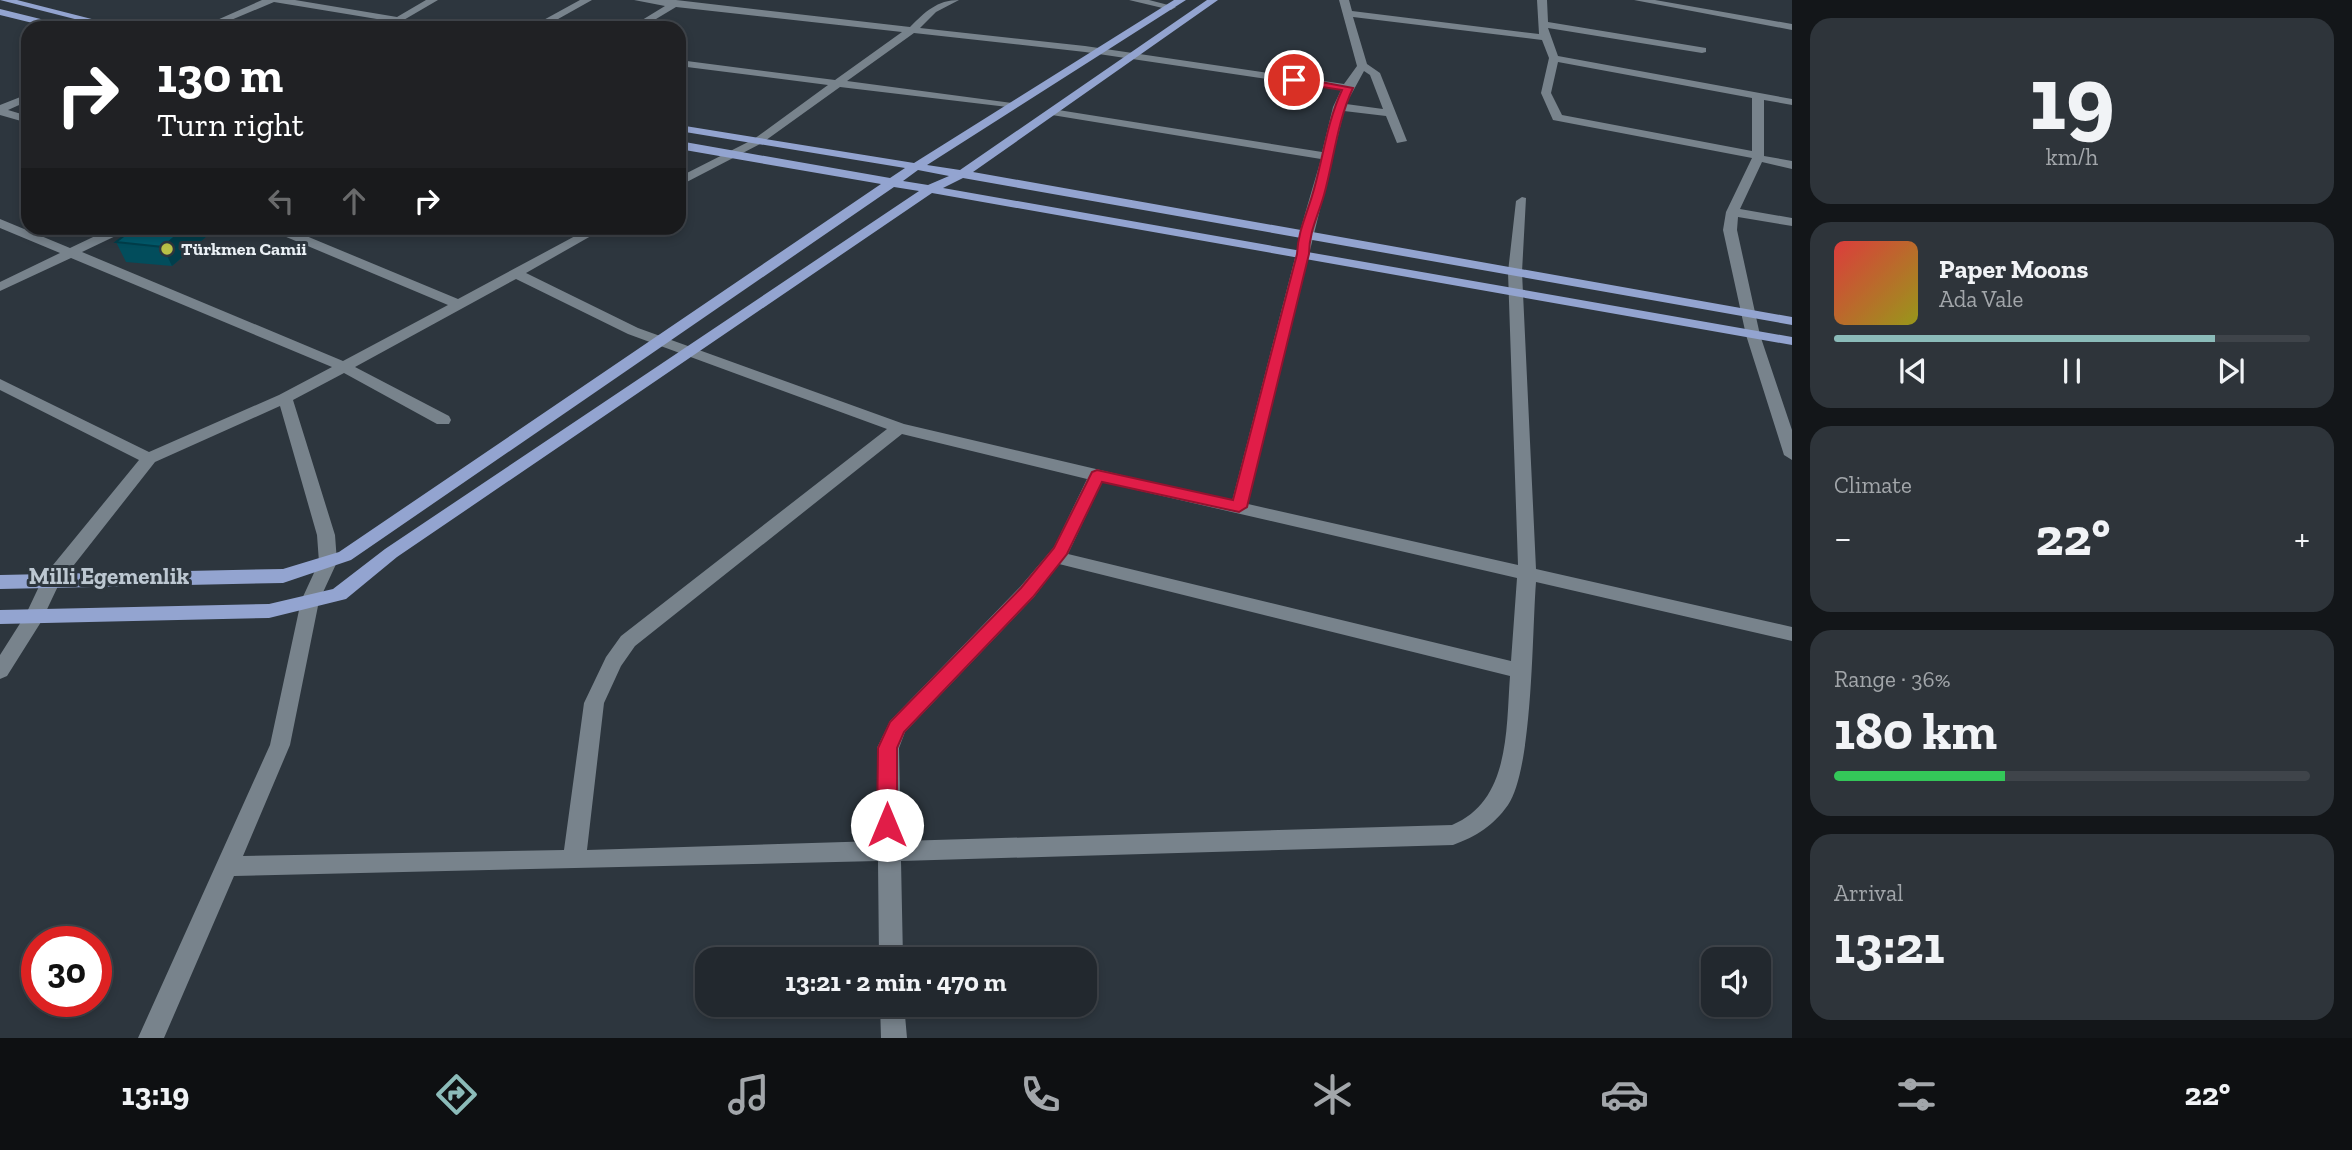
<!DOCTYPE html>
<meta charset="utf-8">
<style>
:root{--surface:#22282e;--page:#2e343a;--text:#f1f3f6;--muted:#a2a6aa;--line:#3f444a;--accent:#8bbbb9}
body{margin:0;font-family:"Zilla Slab",serif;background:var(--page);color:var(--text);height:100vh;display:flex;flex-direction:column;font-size:26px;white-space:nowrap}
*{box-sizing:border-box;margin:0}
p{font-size:23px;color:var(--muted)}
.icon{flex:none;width:38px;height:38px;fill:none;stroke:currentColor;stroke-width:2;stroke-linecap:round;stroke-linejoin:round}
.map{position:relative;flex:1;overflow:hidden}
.side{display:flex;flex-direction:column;gap:18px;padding:18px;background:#131619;width:560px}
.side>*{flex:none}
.guide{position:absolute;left:21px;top:21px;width:665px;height:214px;border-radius:21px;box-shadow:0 4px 10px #0003,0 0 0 2px var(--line);background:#202124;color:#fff;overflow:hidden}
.buttons{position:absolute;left:1701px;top:947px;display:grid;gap:14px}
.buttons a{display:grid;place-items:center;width:70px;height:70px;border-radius:14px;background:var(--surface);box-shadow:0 4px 10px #0003,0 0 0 2px var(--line);font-size:35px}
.speed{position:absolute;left:21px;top:926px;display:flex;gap:14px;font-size:35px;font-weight:700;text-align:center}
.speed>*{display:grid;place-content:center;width:91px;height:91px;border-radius:50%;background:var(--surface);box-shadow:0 4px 10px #0003,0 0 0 2px var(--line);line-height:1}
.speed .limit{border:10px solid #d22;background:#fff;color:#111}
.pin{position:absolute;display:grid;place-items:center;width:60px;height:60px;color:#fff;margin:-30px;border:4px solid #fff;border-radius:50%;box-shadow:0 2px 7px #0007}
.me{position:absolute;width:77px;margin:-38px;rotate:0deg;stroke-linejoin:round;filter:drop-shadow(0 0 5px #0008)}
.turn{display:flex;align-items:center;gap:24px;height:147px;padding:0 21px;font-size:32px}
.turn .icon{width:91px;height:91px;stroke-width:2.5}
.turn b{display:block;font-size:49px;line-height:60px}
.lanes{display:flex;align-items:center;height:66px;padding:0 21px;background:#0003;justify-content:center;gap:35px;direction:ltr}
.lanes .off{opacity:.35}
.big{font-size:52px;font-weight:800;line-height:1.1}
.side .widget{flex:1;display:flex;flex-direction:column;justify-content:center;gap:10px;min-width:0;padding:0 24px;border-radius:21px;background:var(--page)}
.side .dial{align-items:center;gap:0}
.dial b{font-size:91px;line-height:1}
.song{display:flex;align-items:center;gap:21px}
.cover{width:84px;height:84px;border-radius:10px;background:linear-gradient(135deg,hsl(0 70% 55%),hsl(60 70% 35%))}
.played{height:7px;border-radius:4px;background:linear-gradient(90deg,var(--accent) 80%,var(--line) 80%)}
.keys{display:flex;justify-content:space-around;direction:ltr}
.heat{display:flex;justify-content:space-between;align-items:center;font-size:38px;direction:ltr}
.charge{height:10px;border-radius:5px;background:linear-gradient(90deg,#34c759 36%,var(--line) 0)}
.trip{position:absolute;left:695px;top:947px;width:402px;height:70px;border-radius:21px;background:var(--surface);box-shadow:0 4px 10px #0003,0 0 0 2px var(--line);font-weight:800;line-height:70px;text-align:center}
.tabs{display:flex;height:112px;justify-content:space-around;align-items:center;background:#0e1012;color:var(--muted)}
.tabs .icon{width:49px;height:49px}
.tabs .active{color:var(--accent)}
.tabs b{font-size:32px;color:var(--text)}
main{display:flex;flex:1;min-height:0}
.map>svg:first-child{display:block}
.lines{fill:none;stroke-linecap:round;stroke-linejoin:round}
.minor{fill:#78838c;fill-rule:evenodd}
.major{fill:#93a4d0;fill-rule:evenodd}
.wall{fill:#024d5c}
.shaded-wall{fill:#013e4b}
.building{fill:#02596b;stroke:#013e4b;stroke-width:2}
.route{fill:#e11d48;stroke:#92132f;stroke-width:2}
.poi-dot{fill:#b8c147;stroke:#2d363e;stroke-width:2.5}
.labels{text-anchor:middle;stroke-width:6;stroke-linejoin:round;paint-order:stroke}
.far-poi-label{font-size:18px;font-weight:bold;fill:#ebf1f6;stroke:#2d363e;text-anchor:start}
.neighbourhood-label{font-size:23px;font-weight:bold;fill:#bcc7d1;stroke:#2d363e}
</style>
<main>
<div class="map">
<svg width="1792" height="1038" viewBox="0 0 1792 1038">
<rect width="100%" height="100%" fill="#2d363e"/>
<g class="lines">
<path class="minor" d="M262 0H295L397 17 426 0H438L390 28 385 25 389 21 274 2 212 28H199Z
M580 0H592L542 28H529Z
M634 0H676L910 27C925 12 937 0 959 0L936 12 920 28 1085 46 1344 84 1357 66 1339 0H1349L1352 11 1539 34 1537 0H1547L1548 22 1706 48V52L1702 53 1548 28 1558 56 1792 99V105L1764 100V156L1792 161V169L1762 162 1740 209 1792 218V226L1738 217 1737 230 1760 335 1792 430V460L1784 455 1746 335 1723 230 1726 212 1752 158 1553 120 1541 93 1549 58 1542 40 1353 17 1367 64 1380 73 1407 141 1397 143 1386 116 1344 111 1248 504 1518 565 1508 272 1516 201 1522 197 1526 198 1522 272 1536 569 1792 627V641L1536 582C1532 632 1533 768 1508 805 1493 826 1477 836 1453 845L901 861 903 959H879L878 861 234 876 164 1038H138L270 745 301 601 319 562 317 535 280 406 155 462 59 584 41 622 7 676 0 679V655L26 614 44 576 139 460 0 390V379L149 452 279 395 332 367 71 258 0 291V282L60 253 0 228V219L70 248 112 228H127L126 231 82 252 343 361 448 305 272 231 271 228H287L458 299 590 228H605L526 273 638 328 904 424 1232 501 1296 254 1300 231 1321 159 1052 115 1046 112 1052 109 1322 152 1333 107 1341 90 1085 52 914 33 847 81 1012 103 1016 104V108L840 87 762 143 679 186V177L754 139 828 85 679 66V60L835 80 902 32 676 7 641 28H629L665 6ZM1558 62 1752 98V151L1562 115 1551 93ZM1364 71 1370 75 1383 109 1346 104ZM516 279 628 334 887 429 621 636 606 657 584 703 564 850 243 856 290 745 319 601 337 562 335 535 293 400 344 373 437 424H449L451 420 449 416 355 367ZM902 434 1087 479 1054 547 1020 587 890 721 877 748 878 841 587 850 604 703 621 666 635 646ZM1102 482 1517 578 1511 661 1068 554ZM1059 564 1510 676C1506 730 1510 801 1452 825L901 841 899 748 905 732 1034 597Z
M1129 0H1149L1176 7 1171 10Z
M1634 0H1655L1792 24V30Z
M28 94V101L8 110 28 116V123L0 115V105Z
M880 1004H904L907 1038H881Z"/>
<path class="major" d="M0 0H17L127 28H110Z
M1174 0H1186L927 165 960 170 1207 0H1218L973 172 1792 317V325L963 178 943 188 1792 337V345L932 193 397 557 346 599 269 618 0 624V610L269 604 333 589 385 549 919 191 894 187 351 560 283 583 0 589V575L283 569 339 552 881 184 679 149V141L890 178 905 168 679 131V125L914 163ZM918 170 949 176 928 185 903 181Z
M0 9 69 26 70 28H53L0 15Z"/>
</g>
<path class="wall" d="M207 236 172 266 126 262 116 242Z"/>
<path class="shaded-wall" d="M185 228H204L207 236 172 266 163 247Z"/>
<path class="building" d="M134 228H185L163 247 116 242Z"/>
<path class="route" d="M1294 77 1353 88C1337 122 1334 159 1324 195 1318 216 1309 232 1309 254L1247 507 1239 512 1102 482 1067 554 1033 597 904 732 897 748V825L894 831 887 834 880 831 877 825 878 748 890 722 1021 588 1054 548 1092 472 1097 470 1233 500 1297 254C1298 232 1306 216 1312 196 1323 161 1326 124 1342 90L1290 82V78Z"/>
<circle class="poi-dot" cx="167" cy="249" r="7"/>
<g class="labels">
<g class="far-poi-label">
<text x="181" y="255">Türkmen Camii</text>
</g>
<g class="neighbourhood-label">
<text x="109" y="584">Milli Egemenlik</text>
</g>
</g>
</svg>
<div class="buttons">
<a><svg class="icon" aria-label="sound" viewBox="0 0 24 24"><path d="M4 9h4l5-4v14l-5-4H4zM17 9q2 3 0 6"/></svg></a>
</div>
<div class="speed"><div class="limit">30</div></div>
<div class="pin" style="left:1294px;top:80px;background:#d93025"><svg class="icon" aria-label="arrive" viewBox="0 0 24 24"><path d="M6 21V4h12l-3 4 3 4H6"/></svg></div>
<svg class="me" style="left:887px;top:825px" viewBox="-20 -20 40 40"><circle r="19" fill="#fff"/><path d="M0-13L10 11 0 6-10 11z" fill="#e11d48"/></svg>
<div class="trip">13:21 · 2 min · 470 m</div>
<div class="guide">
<div class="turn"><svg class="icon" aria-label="right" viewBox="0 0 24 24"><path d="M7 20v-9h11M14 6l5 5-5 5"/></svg><div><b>130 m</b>Turn right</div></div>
<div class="lanes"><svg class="icon off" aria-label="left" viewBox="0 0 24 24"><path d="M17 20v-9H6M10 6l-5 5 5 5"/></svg><svg class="icon off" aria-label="ahead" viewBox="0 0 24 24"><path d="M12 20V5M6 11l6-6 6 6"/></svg><svg class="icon" aria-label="right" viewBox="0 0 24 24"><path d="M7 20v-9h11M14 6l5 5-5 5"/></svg></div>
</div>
</div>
<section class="side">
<div class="widget dial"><b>19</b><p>km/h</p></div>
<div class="widget">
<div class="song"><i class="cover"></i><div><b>Paper Moons</b><p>Ada Vale</p></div></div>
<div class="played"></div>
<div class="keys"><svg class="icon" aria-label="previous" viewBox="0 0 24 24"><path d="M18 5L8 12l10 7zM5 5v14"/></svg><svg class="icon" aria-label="pause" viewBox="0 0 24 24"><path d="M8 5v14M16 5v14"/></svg><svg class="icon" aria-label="next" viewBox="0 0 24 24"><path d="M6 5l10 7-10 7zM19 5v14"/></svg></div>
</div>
<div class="widget"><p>Climate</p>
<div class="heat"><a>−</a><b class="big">22°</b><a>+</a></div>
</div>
<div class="widget"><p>Range · 36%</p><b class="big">180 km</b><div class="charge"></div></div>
<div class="widget"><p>Arrival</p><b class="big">13:21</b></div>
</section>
</main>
<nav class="tabs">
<b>13:19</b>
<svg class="icon active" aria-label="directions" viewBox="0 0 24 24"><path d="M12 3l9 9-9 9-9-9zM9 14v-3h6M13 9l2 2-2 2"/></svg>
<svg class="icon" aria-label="music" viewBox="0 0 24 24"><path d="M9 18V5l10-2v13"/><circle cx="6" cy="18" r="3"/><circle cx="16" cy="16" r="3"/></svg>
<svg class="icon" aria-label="phone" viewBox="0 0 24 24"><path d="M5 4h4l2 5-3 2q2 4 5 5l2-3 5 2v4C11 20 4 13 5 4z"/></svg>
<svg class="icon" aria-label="climate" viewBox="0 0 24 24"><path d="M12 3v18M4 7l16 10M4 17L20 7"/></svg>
<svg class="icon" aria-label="car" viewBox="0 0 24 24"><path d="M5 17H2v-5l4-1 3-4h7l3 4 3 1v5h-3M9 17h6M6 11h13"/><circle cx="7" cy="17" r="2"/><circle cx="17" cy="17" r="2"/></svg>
<svg class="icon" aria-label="filters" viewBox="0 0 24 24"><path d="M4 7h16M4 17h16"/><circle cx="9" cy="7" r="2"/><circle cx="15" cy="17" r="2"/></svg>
<b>22°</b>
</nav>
